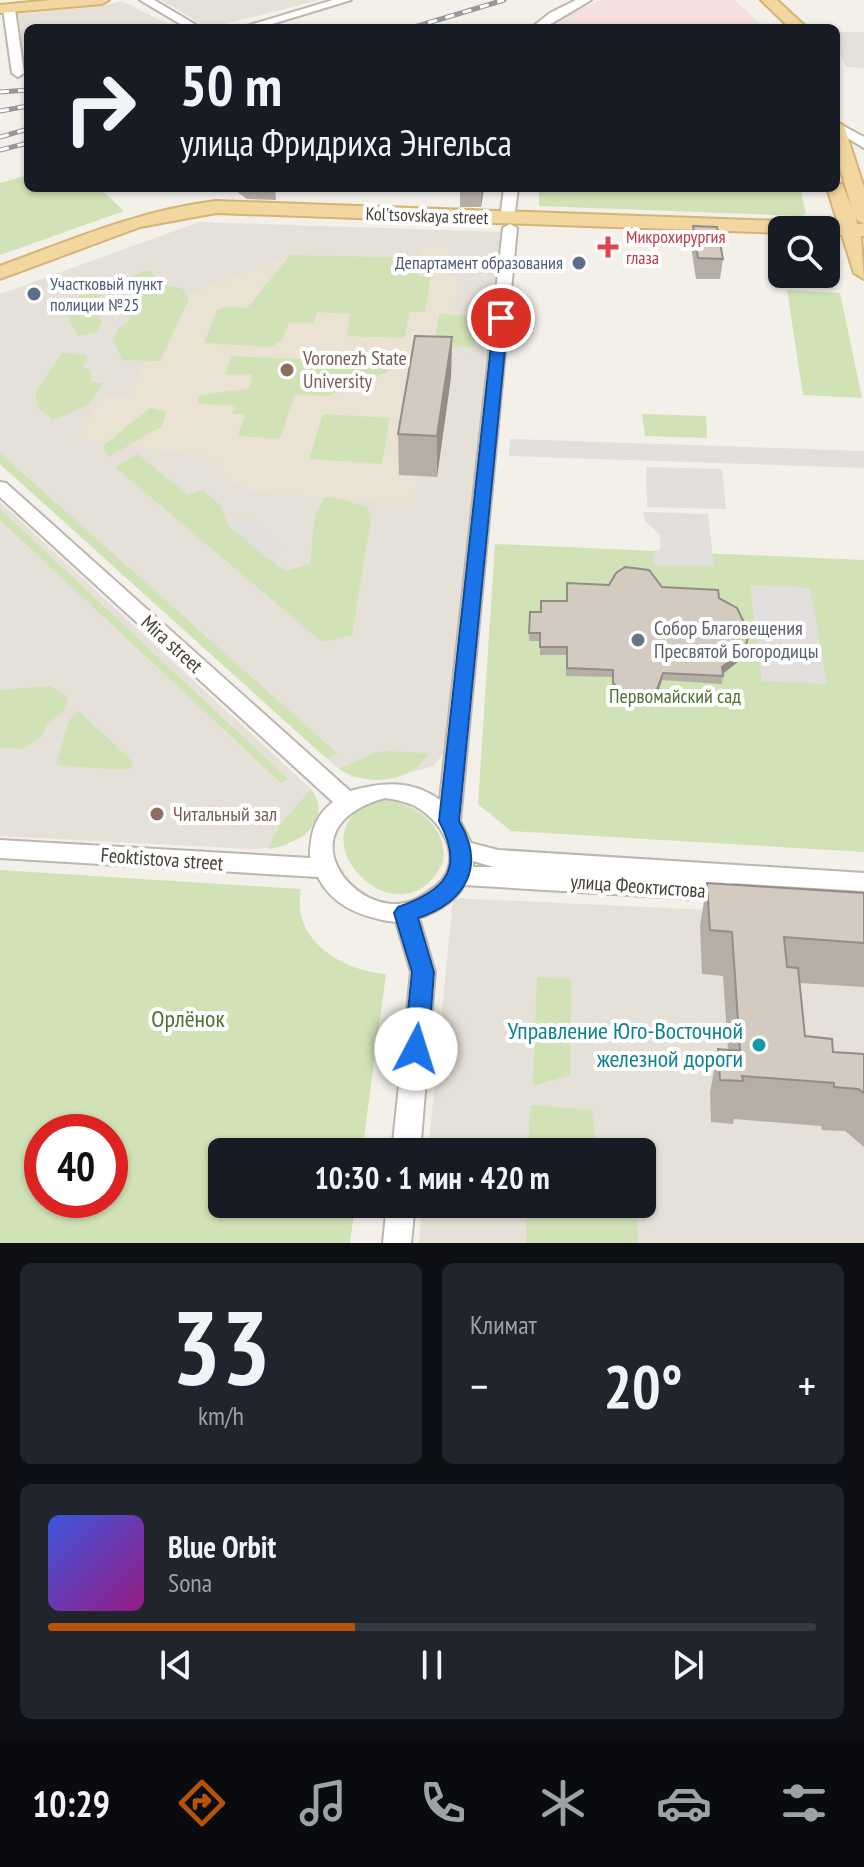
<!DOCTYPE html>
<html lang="ru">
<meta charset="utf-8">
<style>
:root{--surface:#171b24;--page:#20242c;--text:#f1f3f6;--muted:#9ea1a6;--line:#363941;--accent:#b45309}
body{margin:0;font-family:"PT Sans Narrow",sans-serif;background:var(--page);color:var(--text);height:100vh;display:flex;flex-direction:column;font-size:30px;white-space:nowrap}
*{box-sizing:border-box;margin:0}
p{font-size:26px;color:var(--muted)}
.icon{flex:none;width:44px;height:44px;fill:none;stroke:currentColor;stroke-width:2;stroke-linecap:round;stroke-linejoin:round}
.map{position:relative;height:1243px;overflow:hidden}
.side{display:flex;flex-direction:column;gap:20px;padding:20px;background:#0d0f14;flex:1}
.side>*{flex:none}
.guide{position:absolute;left:24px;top:24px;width:816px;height:168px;border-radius:12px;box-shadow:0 2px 6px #0004;background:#171b24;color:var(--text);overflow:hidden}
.buttons{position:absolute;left:768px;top:216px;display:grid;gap:16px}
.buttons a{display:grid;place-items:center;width:72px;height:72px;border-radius:12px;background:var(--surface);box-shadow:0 2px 6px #0004;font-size:40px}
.speed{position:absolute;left:24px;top:1114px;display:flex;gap:16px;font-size:40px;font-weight:700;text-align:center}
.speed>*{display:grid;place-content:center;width:104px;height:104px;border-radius:50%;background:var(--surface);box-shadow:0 2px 6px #0004;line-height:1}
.speed .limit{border:12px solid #d22;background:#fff;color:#111}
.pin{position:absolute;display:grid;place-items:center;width:68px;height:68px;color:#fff;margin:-34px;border:4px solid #fff;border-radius:50%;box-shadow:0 2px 8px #0007}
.me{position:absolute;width:88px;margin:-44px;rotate:5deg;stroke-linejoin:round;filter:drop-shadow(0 0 6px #0008)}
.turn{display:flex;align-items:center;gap:28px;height:168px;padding:0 24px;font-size:36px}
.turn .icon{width:104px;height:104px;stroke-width:2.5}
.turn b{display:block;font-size:56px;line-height:68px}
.big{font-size:60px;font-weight:700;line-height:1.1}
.side .tile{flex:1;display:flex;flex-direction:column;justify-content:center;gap:12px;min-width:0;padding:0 28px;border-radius:12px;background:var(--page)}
.side .dial{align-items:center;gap:0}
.dial b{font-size:104px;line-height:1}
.song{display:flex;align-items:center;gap:24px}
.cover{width:96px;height:96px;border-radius:12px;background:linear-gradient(135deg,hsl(230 70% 55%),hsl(310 70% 35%))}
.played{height:8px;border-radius:4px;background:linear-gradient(90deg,var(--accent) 40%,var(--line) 40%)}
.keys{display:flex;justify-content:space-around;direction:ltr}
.heat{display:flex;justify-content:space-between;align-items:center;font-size:44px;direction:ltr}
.side .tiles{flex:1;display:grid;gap:20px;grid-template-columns:1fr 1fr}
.tile:last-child{grid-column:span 2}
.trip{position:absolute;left:208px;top:1138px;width:448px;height:80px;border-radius:12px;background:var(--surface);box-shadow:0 2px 6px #0004;font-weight:700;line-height:80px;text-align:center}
.dock{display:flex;height:128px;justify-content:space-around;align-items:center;background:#090b0e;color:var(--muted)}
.dock .icon{width:56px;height:56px}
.dock .current{color:var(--accent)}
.dock b{font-size:36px;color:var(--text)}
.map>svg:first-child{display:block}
.residential{fill:#e6e1d8}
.education{fill:#eae3d4}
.medical{fill:#f2dfde}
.green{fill:#d1e2b6;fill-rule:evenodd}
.parking{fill:#e2dfdd}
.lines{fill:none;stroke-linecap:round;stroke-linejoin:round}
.minor-casing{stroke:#bdb6ad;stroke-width:4}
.major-casing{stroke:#d7b373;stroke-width:4}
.minor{fill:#fff;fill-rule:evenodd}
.major{fill:#f3d7a1;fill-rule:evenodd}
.rail-casing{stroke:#979797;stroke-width:5}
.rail{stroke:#fff;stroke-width:3;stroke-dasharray:9;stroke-linecap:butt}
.wall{fill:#b5aea5}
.shaded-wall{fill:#948d86}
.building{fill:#d3cac0;stroke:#948d86;stroke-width:2}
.route{fill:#1a73e8;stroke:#114b97;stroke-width:2}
.health-dot{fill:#e0444e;stroke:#fff;stroke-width:3}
.service-dot{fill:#5c6f8a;stroke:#fff;stroke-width:3}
.education-dot{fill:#8d6e63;stroke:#fff;stroke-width:3}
.worship-dot{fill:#6b7280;stroke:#fff;stroke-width:3}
.culture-dot{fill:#0f9aa8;stroke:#fff;stroke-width:3}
.labels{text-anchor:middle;stroke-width:8;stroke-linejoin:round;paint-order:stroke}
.far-street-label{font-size:18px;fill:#453f38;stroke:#fff}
.far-health-label{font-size:18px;fill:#be3a42;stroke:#fff;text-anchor:start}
.far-service-label{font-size:18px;fill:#4e5e75;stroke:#fff;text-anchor:end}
.education-label{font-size:20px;fill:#785e54;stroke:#fff;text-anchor:start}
.worship-label{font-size:20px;fill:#5b616d;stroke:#fff;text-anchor:start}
.street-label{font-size:20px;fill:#453f38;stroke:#fff}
.park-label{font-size:20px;fill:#4e7131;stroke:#fff}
.near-park-label{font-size:24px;fill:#4e7131;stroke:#fff}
.near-culture-label{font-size:24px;fill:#0d838f;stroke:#fff;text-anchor:end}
</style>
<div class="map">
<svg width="864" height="1243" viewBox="0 0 864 1243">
<rect width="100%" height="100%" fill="#f3efe9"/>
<path class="residential" d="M161 0H319L208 28Z
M122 1 176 28H28V64L24 65 18 14 103 6Z
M836 32H864V68L846 67 836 43Z
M199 222 504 232 444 752 434 766 389 778 371 780 350 776 339 769 0 464V294Z
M0 502 311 789 318 801V817L305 836 280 847 252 849 0 836Z
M453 898 864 917V1243H419L422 1204H642V1152H428Z"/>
<path class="education" d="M423 247 450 248 446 276H459L454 314H439L432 376 451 377 437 477 418 476 414 504 254 492 233 482 211 457 75 438 105 395 130 398 172 301 290 255 420 258Z"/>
<path class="medical" d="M602 0H734L765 28H550L573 11Z"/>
<path class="green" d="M28 175V188H100L124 211 0 255V183Z
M539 188H800L806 214 801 216 539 206Z
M290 255 420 258 418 276 431 277 425 312H409L405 338 346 336 351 314 317 312 314 323 289 322 283 339 271 347 204 343 217 310 228 306 247 308Z
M148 270 155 275 151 279 86 301 102 320 98 332 78 336 65 311 58 304Z
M163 285 182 288 189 299 160 361 122 360 113 340 118 329 132 319 115 303Z
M787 290 840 293 862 398 803 395Z
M439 314 478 316 474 347 434 346Z
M62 353 86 355 88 361 82 367 89 369 92 382 103 383 88 405 53 420 39 409 35 393Z
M232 356 389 363 387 372 328 396 295 394 280 439 238 436 245 414H232L234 406 199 404 198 395 249 389 252 375 225 374Z
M150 408 166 412 162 426 109 457 103 446Z
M323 414 390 418 382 464 309 459Z
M642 414 706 416 707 438 645 436Z
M0 453 337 753 327 759 0 464Z
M138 454 188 495 203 490 221 506 227 524 285 571 310 564 315 514 325 497 342 499 368 508 371 517 352 635 322 642 115 467Z
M0 509 288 779 281 783 0 520Z
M495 544 864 560V852L511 831 478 804Z
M51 686 68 698 63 712 47 724 41 738 22 749 0 748V690Z
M79 711 132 761 133 767 122 770 56 765 69 720Z
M387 751 429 753C411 784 367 786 339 769L374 753Z
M311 789C335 822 297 844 268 849L280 825Z
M377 800C410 799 449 824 443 862 402 950 287 834 377 800Z
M0 870 301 889C291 940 341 970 386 974L362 1152H222V1204H355L350 1243H0ZM42 1132H110V1200H42Z
M537 977 571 979 570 1075 533 1086Z
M530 1105 592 1110 596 1147 607 1152H528Z
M527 1204H637L638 1243H526Z"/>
<path class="parking" d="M510 439 864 451V468L509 456Z
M646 467 722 469 726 509 647 507Z
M643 512 708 514 714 566 654 565 653 554 660 549V535L645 521Z
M245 516 285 549 267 558 227 524Z
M750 585 810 588 827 684 762 681Z"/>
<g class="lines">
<defs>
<path id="minor" d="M140 0H154L201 28H187Z
M333 0H351L259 28H240Z
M576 0H591L544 28H531L550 13Z
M9 6 15 9 24 73 18 77 12 73 3 9Z
M836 122 864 137V148L836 131Z
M504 188H518L514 219 507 223 500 219Z
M510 224 517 228 460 821 471 843 498 850 864 873V891L730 883 738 885 742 892 738 899 730 901 464 885C455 902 436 912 419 918L435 972 420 1152H392L411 972 396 922C364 918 333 907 318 877L0 858V840L310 858C310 836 314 816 333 802L0 497V482L6 483 350 791C382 782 411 779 440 800L503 228ZM385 798C398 800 409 802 420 809 446 826 464 863 436 886 428 892 419 899 409 902 355 919 281 827 385 798ZM473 861 494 867H473Z
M387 1204H415L411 1243H383Z"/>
<path id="major" d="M52 0H109L102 4 0 13V5Z
M761 0H777L807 28H790Z
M836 121 844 126 864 188V224L856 219 857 224H864V236H861L864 279 854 273 842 235 826 234V230H782V233L216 213 140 227 0 279V266C71 240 140 210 216 201L838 223 827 188H836V183L842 184 852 208 836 155Z"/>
</defs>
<use href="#minor" class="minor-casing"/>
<use href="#major" class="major-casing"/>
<use href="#minor" class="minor"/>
<use href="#major" class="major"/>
<defs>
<path id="rail" d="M411 28 504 0
M0 92 28 90
M0 111 28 106
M0 137 28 129
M0 150 28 143"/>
</defs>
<use href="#rail" class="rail-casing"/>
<use href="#rail" class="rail"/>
</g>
<path class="wall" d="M232 188H275L276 200 247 199Z
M460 188H484L481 207H460Z
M693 226 723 259 720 279H696L691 246Z
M826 230 837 257 833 278 807 277 806 274H826Z
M452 337 451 377 437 477 399 475 398 434Z
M662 587 719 598 746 650 739 661 723 674 722 684 662 680 656 697 644 704 634 705 619 699 612 690V677L566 676V655H540V641H529L530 612H540L566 601Z
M707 883 864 893V987L799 983 805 1036 833 1052 864 1054V1147L845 1131 822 1130 821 1126 734 1119 733 1124 711 1122 710 1092 718 1049 728 1050 723 976 702 974 700 926Z"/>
<path class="shaded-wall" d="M482 188H484L481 207Z
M452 337 451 377 437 477V436Z
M747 642 746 650 739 661 721 675 722 667Z
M663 673 662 680 656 697 644 704 645 697Z"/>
<path class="building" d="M693 226 717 227 723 259 698 258Z
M805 228 831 229 837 257H826V230H805Z
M415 336 452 337 437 436 398 434Z
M625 567 649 570 662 587 718 590 719 598 737 608 748 631 747 642 741 653 722 667 723 676 663 673 657 689 645 697H635L619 691 613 682V670L567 668V647H540V633H529L530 612H541V601H567V583L609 585 616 573Z
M707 883 864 893V943L784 937 787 967 798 968 805 1036 832 1039 833 1052 864 1054V1093L858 1089 834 1087V1083L742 1076 743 1081 720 1080 718 1049 740 1051 732 932 710 930Z"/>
<path class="route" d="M501 314 508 318 459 821C486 866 466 902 418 918L434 972 428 1049 425 1056 416 1059 408 1056 404 1049 412 972 394 913 398 907C445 891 465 869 439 821L494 318Z"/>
<path class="health-dot" d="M604 235h8v8h8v8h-8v8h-8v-8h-8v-8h8z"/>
<g class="service-dot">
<circle cx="579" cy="263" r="8"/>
<circle cx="34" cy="294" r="8"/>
</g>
<g class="education-dot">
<circle cx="287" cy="370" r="8"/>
<circle cx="157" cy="814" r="8"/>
</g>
<circle class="worship-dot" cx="638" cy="640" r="8"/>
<circle class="culture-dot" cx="759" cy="1045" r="8"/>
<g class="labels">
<g class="far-street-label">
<text transform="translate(427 216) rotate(2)" y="6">Kol'tsovskaya street</text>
</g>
<g class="far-health-label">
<text x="626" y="243">Микрохирургия<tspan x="626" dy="21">глаза</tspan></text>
</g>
<g class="far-service-label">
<text x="563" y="269">Департамент образования</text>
<text x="50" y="290" text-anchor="start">Участковый пункт<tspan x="50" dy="21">полиции №25</tspan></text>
</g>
<g class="education-label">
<text x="303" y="365">Voronezh State<tspan x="303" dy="23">University</tspan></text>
<text x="173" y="821">Читальный зал</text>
</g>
<g class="worship-label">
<text x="654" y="635">Собор Благовещения<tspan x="654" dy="23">Пресвятой Богородицы</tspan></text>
</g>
<g class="street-label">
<text transform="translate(172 644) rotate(42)" y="7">Mira street</text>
<text transform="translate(162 859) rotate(4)" y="7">Feoktistova street</text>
<text transform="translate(638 886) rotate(4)" y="7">улица Феоктистова</text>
</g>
<g class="park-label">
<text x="675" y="703">Первомайский сад</text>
</g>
<g class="near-park-label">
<text x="188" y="1027">Орлёнок</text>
</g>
<g class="near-culture-label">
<text x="743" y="1039">Управление Юго-Восточной<tspan x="743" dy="28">железной дороги</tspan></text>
</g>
</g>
</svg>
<div class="buttons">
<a><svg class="icon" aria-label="search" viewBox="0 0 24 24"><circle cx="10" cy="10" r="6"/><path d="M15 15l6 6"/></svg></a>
</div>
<div class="speed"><div class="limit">40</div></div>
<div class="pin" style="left:501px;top:318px;background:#d93025"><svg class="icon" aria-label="arrive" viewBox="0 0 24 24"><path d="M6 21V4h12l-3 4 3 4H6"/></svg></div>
<svg class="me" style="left:416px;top:1049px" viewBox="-20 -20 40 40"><circle r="19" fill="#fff"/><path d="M0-13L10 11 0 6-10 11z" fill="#1a73e8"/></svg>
<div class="trip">10:30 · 1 мин · 420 m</div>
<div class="guide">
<div class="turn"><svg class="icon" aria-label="right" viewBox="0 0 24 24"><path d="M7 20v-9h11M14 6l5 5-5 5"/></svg><div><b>50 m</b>улица Фридриха Энгельса</div></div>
</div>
</div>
<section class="side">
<div class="tiles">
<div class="tile dial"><b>33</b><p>km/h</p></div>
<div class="tile"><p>Климат</p>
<div class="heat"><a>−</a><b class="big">20°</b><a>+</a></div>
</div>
<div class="tile">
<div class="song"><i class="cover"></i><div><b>Blue Orbit</b><p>Sona</p></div></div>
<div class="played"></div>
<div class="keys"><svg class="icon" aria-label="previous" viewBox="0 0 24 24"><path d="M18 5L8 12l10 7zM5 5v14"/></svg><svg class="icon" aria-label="pause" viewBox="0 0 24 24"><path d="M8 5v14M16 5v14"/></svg><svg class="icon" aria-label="next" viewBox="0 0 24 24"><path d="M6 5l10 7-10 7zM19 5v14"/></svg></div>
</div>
</div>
</section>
<nav class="dock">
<b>10:29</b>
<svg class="icon current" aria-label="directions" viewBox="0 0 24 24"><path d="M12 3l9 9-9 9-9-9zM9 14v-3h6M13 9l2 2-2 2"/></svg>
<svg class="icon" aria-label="music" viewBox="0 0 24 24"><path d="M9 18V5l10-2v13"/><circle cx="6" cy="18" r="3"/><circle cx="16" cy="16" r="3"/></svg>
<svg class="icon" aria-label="phone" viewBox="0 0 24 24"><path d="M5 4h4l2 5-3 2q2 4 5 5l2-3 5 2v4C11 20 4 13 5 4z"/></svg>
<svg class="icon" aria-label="climate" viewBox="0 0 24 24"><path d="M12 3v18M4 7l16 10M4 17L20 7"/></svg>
<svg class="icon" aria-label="car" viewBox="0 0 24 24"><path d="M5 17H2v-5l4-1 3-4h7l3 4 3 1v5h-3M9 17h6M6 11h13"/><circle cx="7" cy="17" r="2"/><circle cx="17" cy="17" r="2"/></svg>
<svg class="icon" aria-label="filters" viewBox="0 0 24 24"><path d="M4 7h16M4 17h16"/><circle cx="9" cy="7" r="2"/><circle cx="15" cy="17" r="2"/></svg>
</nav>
